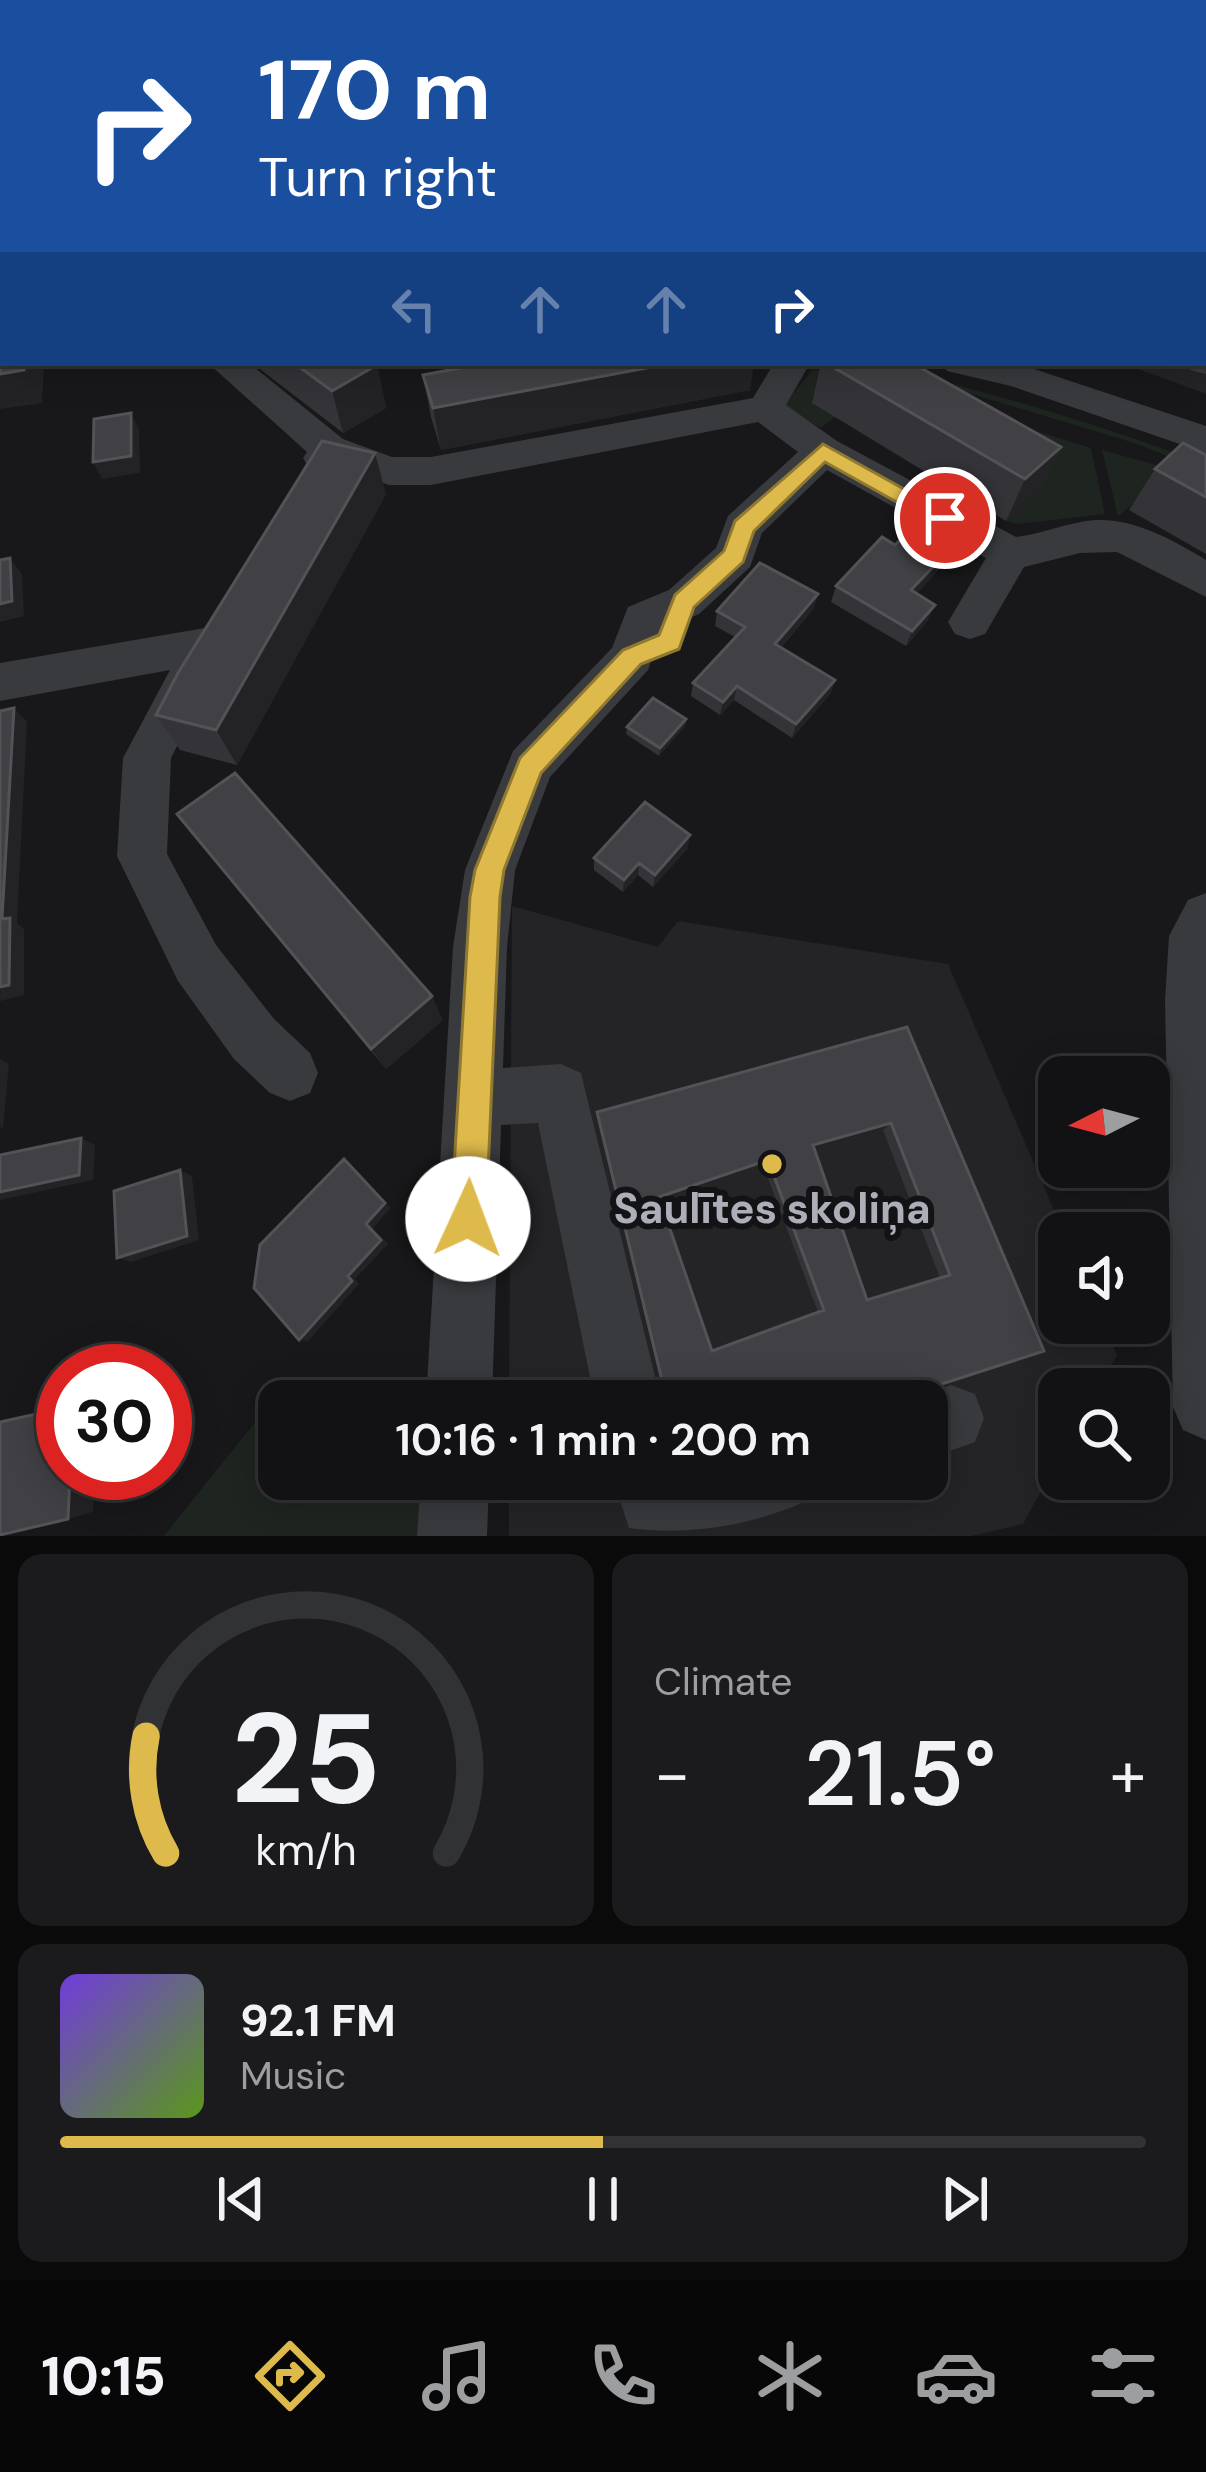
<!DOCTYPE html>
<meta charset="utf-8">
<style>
:root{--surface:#121214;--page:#1b1b1d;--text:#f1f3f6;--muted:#9c9ea0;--line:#313234;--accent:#deba4c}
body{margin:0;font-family:"DM Sans",sans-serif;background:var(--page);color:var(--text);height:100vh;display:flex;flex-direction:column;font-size:45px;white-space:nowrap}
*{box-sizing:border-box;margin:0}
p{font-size:39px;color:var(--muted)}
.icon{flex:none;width:66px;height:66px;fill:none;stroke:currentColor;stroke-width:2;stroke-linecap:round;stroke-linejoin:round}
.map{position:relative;height:1536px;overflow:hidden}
.side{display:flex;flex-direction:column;gap:18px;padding:18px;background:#0a0a0b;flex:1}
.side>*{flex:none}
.hud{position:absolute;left:0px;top:0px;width:1206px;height:366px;box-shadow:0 6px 30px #0003,0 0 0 3px var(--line);background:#1a4fa0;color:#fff;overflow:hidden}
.needle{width:78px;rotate:264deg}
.fabs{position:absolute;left:1038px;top:1056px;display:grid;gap:24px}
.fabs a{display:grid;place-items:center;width:132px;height:132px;border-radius:24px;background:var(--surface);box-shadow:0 6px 30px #0003,0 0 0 3px var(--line);font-size:60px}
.speed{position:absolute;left:36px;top:1344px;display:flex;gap:24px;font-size:60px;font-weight:700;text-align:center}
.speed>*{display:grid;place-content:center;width:156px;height:156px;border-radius:50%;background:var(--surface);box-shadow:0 6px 30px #0003,0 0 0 3px var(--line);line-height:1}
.speed .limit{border:18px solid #d22;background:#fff;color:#111}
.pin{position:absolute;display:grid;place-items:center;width:102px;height:102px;color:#fff;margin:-51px;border:6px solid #fff;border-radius:50%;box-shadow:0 3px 12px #0007}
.me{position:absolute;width:132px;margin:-66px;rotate:2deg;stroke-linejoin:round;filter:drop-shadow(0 0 9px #0008)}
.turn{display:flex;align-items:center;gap:42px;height:252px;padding:0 60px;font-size:54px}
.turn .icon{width:156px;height:156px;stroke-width:2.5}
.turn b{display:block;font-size:84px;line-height:102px}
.lanes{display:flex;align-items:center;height:114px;padding:0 60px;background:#0003;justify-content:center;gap:60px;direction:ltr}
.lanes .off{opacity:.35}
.big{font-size:90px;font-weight:600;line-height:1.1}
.side .tile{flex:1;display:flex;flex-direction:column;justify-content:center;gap:18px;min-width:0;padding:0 42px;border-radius:24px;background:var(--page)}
.side .dial{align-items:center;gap:0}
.dial svg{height:312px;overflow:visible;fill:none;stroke:var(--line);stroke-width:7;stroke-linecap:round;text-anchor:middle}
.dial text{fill:var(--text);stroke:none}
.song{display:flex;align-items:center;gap:36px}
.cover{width:144px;height:144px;border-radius:18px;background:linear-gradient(135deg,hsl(260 70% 55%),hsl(90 70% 35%))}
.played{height:12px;border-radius:6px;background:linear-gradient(90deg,var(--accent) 50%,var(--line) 50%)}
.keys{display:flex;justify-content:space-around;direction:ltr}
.heat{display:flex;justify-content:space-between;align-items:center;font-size:66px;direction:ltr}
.side .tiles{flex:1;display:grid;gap:18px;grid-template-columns:1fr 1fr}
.tile:last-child{grid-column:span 2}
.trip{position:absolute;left:258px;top:1380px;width:690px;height:120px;border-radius:24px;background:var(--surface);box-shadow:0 6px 30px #0003,0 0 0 3px var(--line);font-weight:600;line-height:120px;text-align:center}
.dock{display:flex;height:192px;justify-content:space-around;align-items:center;background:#070708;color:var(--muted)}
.dock .icon{width:84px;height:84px}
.dock .selected{color:var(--accent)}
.dock b{font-size:54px;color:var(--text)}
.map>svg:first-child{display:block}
.built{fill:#242427}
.green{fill:#1e2420}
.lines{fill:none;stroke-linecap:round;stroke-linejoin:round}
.minor{fill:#393a3e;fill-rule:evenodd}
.wall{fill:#343438;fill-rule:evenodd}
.shaded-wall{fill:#232326}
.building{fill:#414145;stroke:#525257;stroke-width:3;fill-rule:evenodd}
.route{fill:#deba4c;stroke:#907931;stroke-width:3}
.poi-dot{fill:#deba4c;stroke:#131315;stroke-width:4.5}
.labels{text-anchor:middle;stroke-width:12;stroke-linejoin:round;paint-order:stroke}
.near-poi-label{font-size:42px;font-weight:bold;fill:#acaeb8;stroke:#131315}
</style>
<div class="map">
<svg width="1206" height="1536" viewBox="0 0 1206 1536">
<rect width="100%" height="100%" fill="#18181a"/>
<path class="built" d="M974 0H1206V394L1122 363H1203V3H969Z
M512 906 658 947 678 921 948 964 1064 1233H1059V1323H1103L1117 1355 1098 1389H1059V1459L1023 1524 971 1536H509V1479H927V1401H509Z"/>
<path class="green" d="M876 365C989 392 1098 423 1206 465V471L1134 443Z
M813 369 856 376 1091 448 1105 514 1018 524 1006 521 1039 488 835 417 821 428 783 406Z
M1102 450 1164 467 1157 485 1118 516Z
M268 1406 279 1421V1479H322L337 1498 352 1479H422L420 1536H164Z"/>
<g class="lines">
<path class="minor" d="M188 0H218L186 3Z
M655 0H684L653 3Z
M877 0H903L904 3H878Z
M1206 93V111L1203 112V94Z
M3 99V118L0 119V100Z
M1206 141V159L1203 160V142Z
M0 167H3V185H0Z
M0 223H3V243H0Z
M1203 350 1206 374 1190 370 1185 363H1203Z
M208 363H249L343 439 392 457H431L753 398 774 363H810L786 405 837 441 1016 537C1039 534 1059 526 1081 522 1126 513 1169 538 1206 560V597L1117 552 1080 553 1024 567 985 634 970 639 955 634 948 622 986 558 827 470 762 533 750 567 699 614 662 630 648 670 550 777 515 870 507 947 503 1068 561 1064 581 1073 661 1401H595L538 1123 501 1125 492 1401H426L453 947 465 870 513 751 612 648 628 607 669 590 716 548 728 516 798 452 758 422 431 485H389L337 467 323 472 309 468 303 458 307 452Z
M942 363 1019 364 1206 426V453L1011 386 947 371Z
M205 628 221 633 227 646 221 659 210 662 215 671 171 758 167 854 216 945 274 1019 310 1053 318 1073 310 1093 290 1101 270 1093 234 1059 178 981 117 856 123 758 170 670 0 701V663Z
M1206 893V1440L1183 1430 1173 1407 1165 1000 1169 936 1188 900Z
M951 1385 975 1394 984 1418 975 1442 927 1459V1401H907Z
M421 1479H489L487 1536H417Z
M613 1479H812L802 1503C748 1526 686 1536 629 1528Z"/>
</g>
<path class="wall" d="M395 0H623L618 3H403Z
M1203 151 1206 153V221L1203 220 1204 241 1206 240V351L1203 346Z
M252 363H374L377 365 386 408 343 433Z
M821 363H912L1061 447 1040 489 1006 521 812 403Z
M423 375 750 390 441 450 431 417Z
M1206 455V554L1129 510 1155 469Z
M386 494 237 765 180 750 156 715Z
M941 567 916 594 928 620 906 646 831 602 836 586Z
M814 608 781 648 835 680 830 694 792 738 734 700 720 715 691 696 693 683 735 637 715 626 717 611Z
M686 719 685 726 659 756 626 734 627 727Z
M177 814 443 1020 386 1069Z
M688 848 653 887 638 875 623 892 594 870V858Z
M907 1027 1044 1351 889 1401H665L597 1112ZM883 1130 940 1278 867 1300 814 1149ZM763 1165 818 1312 712 1351 661 1201Z"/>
<path class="shaded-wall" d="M601 0H623L618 3H596Z
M24 363H44L42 403 0 409V374Z
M673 363H754L750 390 441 450 433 408Z
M377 365 386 408 343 433 332 391Z
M131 413 139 430 140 473 102 479 93 462Z
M1061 447 1040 489 1006 521 1025 479Z
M375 453 386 494 237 765 216 730Z
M948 551 941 567 904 606 911 590Z
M10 558 22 574 24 616 0 622V604Z
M818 594 814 608 772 658 775 644Z
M935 605 928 620 906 646 912 631Z
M835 680 830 694 792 738 796 724Z
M737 686 734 700 720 715 723 702Z
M14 708 27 722 17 923 24 929V995L0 1001 2 919Z
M686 719 685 726 659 756 660 748Z
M690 835 688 848 653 887 655 875Z
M639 863 638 875 623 892 624 880Z
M432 996 443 1020 386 1069 371 1049Z
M0 1059 9 1064 3 1128 0 1127Z
M891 1123 883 1130 807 1151 813 1145Z
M81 1138 95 1145 93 1180 0 1200V1192Z
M344 1159 391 1208 373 1228 388 1244 355 1279 359 1284 308 1341 299 1340 348 1276 366 1224Z
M768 1160 763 1165 658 1202 659 1197Z
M180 1170 192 1176 199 1240 131 1262 117 1258Z
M70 1473H95L93 1512 68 1519Z"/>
<path class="building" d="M425 0H601L596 3H433Z
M960 0H1204L1206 3V26L1203 28V3H962Z
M1203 42V50L1206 49V82L1203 85Z
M1203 103 1206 104V131L1204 130 1203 149Z
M1203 151 1206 153V213L1203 215 1204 241 1206 240V334L1203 330Z
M0 308H3V363H24V370L0 374Z
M294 363H374L377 365 332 391Z
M487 363H673L433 408 423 375Z
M826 363H912L1061 447 1025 479Z
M131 413V456L93 462 94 419Z
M322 441 375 453 216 730 156 715 178 673Z
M1183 443 1206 455V497L1155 469Z
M910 530 948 551 911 590 935 605 912 631 836 586 882 537 895 545Z
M10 558 12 601 0 604V560Z
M760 563 818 594 775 644 835 680 796 724 737 686 723 702 693 683 745 627 717 611Z
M653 698 686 719 660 748 627 727Z
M14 708 2 919 10 918 9 985 0 987V711Z
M235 773 432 996 371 1049 177 814Z
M645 802 690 835 655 875 639 863 624 880 594 858Z
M907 1027 1044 1351 889 1401H667L597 1112ZM891 1123 950 1275 867 1300 813 1145ZM768 1160 824 1310 712 1351 659 1197Z
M81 1138 79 1175 0 1192V1155Z
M344 1159 385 1203 366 1224 381 1240 348 1276 352 1281 299 1340 254 1288 260 1245Z
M180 1170 187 1236 117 1258 114 1191Z
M63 1408V1473H70L68 1519 0 1535V1422Z"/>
<path class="route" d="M823 444 956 518 953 524H936L825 462 754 531 743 562 694 607 679 649 641 664 541 773 504 870 500 897 486 1219 481 1231 468 1236 456 1231 451 1219 470 897 475 870 520 758 623 650 659 635 675 595 724 551 735 521Z"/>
<circle class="poi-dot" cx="772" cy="1164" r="12"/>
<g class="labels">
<g class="near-poi-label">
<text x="772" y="1223">Saulītes skoliņa</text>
</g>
</g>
</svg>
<div class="fabs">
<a><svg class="needle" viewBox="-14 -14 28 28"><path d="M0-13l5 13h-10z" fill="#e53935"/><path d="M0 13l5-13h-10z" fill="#9c9ea0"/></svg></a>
<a><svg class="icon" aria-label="sound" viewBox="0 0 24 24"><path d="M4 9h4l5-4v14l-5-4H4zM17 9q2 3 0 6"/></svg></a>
<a><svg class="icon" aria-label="search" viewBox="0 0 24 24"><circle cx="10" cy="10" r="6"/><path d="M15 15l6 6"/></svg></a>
</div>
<div class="speed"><div class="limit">30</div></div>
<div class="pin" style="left:945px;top:518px;background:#d93025"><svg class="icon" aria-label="arrive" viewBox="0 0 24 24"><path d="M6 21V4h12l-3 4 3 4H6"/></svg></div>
<svg class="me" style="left:468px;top:1219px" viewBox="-20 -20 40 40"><circle r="19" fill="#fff"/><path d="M0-13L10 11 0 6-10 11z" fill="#deba4c"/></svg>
<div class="trip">10:16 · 1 min · 200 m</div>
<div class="hud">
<div class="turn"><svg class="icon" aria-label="right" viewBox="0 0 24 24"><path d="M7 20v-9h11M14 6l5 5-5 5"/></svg><div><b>170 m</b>Turn right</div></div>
<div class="lanes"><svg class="icon off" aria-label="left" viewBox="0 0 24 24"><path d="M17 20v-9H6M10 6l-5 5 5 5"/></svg><svg class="icon off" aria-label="ahead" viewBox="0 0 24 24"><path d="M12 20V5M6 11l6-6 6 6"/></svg><svg class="icon off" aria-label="ahead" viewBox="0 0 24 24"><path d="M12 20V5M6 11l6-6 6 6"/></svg><svg class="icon" aria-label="right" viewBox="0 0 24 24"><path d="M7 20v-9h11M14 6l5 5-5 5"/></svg></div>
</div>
</div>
<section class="side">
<div class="tiles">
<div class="tile dial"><svg viewBox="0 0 100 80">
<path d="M14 69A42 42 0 1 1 86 69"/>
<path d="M14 69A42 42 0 0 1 9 39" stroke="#deba4c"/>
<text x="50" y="56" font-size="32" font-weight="700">25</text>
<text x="50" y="72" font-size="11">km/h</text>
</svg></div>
<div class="tile"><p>Climate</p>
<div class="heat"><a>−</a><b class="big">21.5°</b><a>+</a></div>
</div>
<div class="tile">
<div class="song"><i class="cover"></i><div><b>92.1 FM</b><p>Music</p></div></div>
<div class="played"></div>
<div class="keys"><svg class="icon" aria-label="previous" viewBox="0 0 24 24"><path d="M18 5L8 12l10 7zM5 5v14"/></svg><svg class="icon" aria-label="pause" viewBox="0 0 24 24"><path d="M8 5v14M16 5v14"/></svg><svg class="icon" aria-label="next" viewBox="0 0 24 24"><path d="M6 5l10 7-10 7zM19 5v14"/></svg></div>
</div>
</div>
</section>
<nav class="dock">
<b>10:15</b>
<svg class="icon selected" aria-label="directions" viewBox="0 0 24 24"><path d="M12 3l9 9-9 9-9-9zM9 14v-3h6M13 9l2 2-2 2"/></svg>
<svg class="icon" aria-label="music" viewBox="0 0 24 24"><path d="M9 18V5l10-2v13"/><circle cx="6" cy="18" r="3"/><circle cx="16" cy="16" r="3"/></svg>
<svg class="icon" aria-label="phone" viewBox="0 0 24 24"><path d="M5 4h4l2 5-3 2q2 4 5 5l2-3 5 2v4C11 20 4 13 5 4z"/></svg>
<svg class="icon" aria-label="climate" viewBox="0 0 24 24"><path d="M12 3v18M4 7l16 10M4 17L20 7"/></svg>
<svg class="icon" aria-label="car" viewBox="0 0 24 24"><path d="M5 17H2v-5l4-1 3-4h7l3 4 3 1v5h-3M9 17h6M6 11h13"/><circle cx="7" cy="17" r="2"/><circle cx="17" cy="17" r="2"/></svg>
<svg class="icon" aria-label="filters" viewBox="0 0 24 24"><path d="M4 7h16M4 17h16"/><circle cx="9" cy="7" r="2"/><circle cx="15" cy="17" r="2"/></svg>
</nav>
